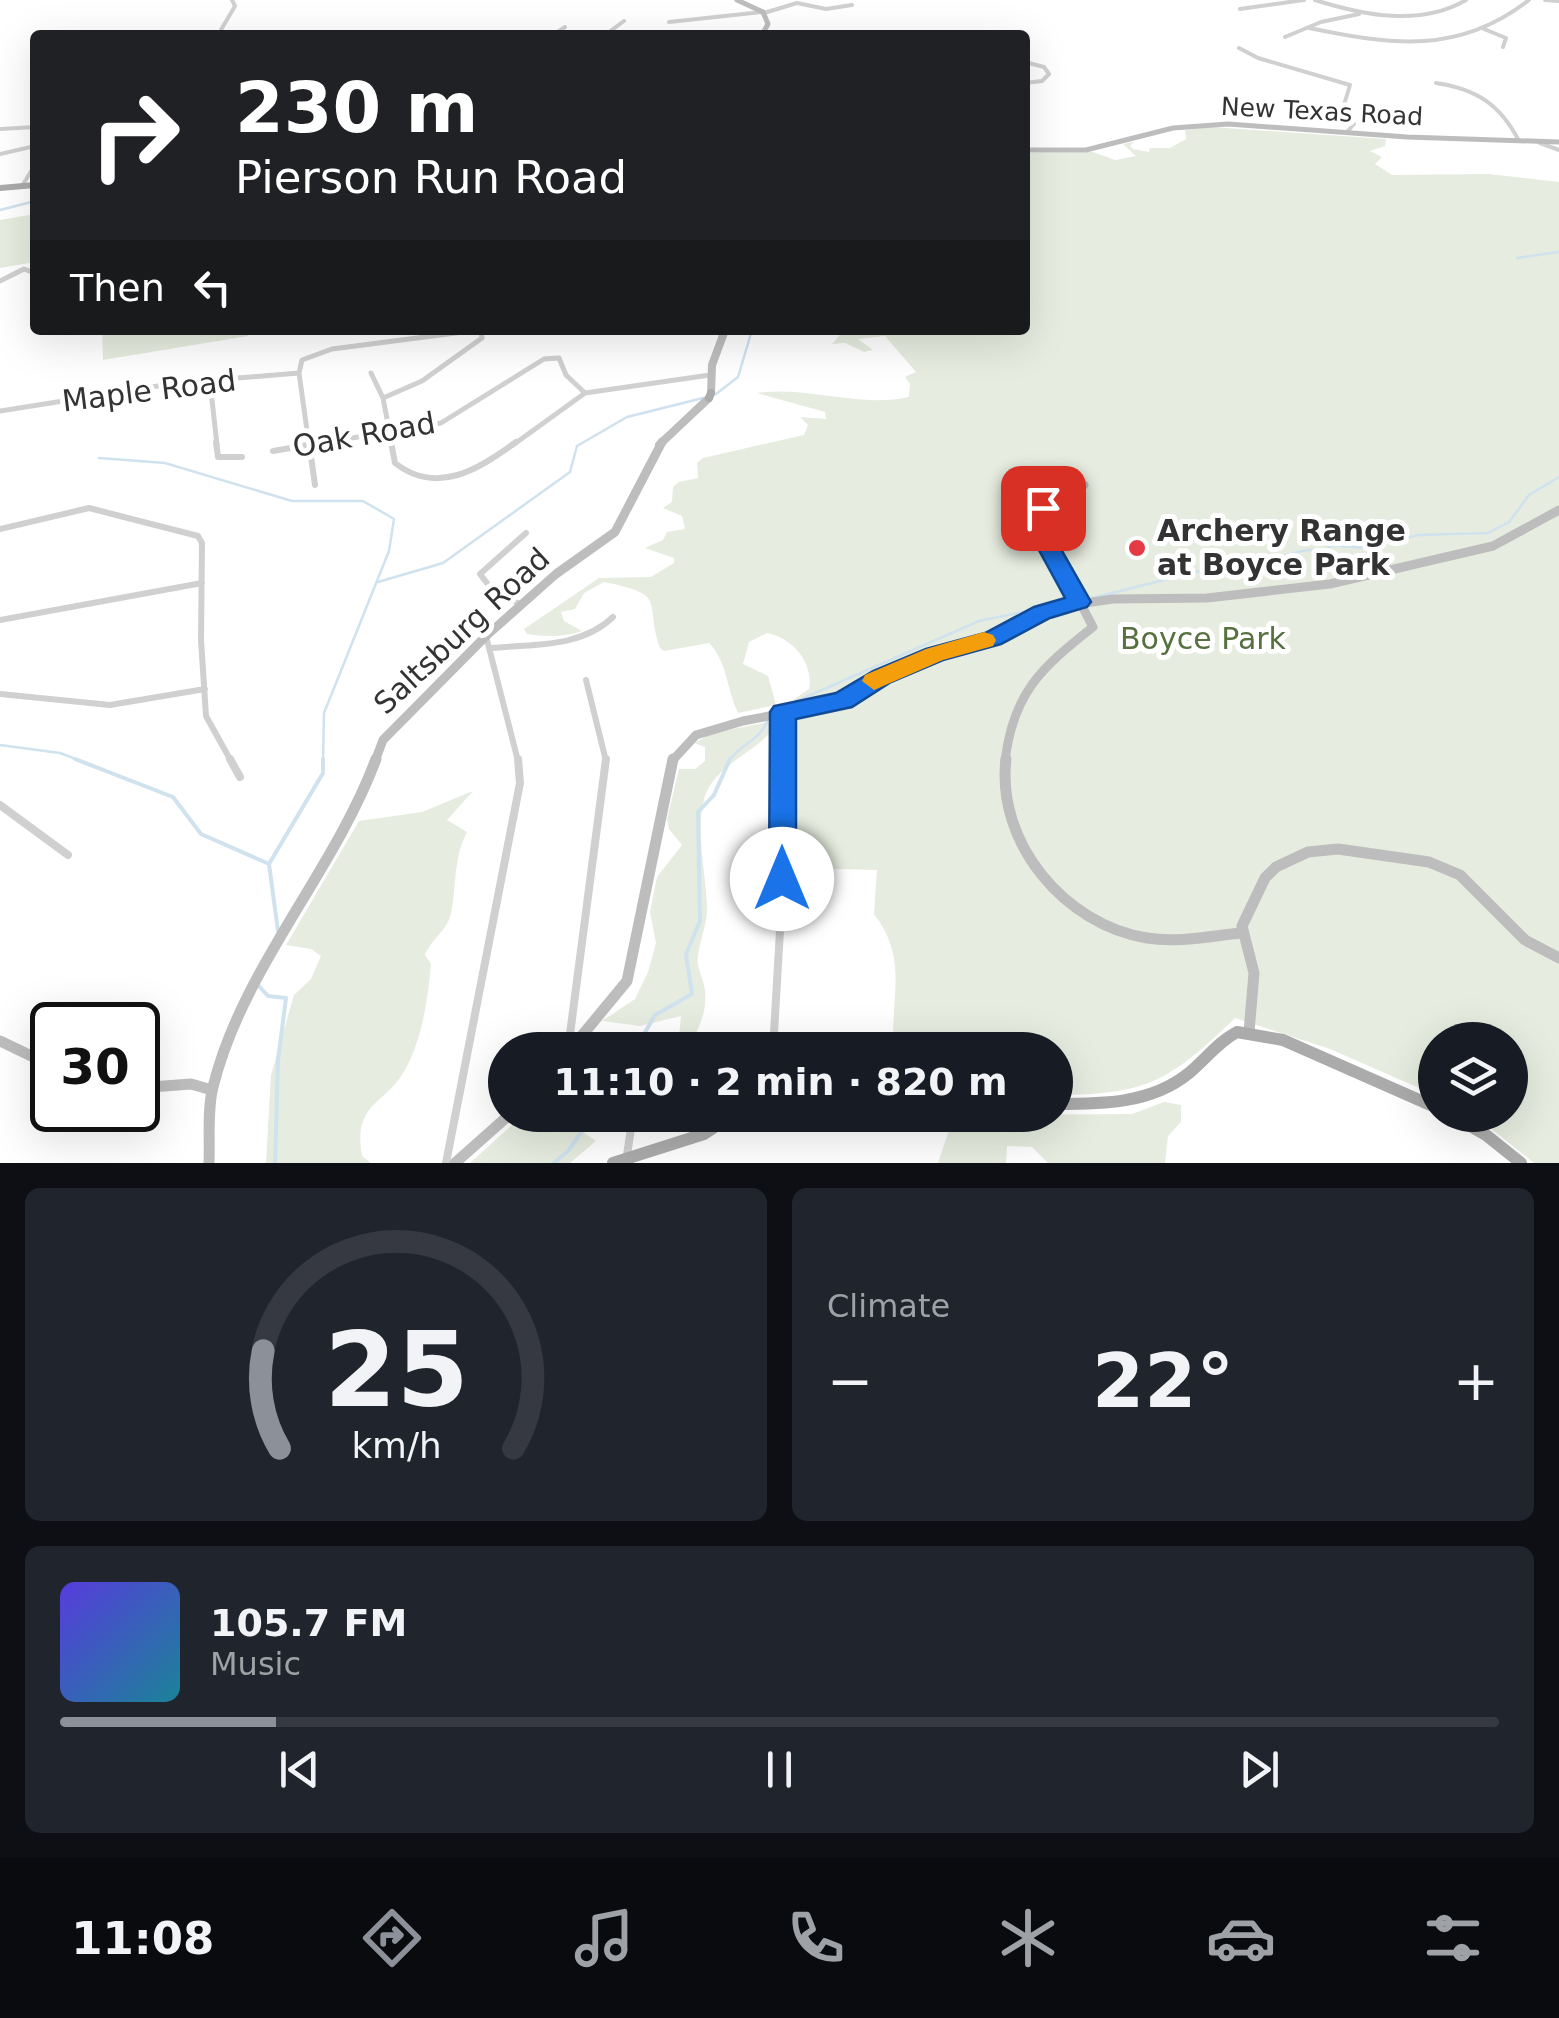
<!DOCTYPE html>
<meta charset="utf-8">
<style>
:root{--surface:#171b24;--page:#20242c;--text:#f1f3f6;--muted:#9ea1a6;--line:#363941;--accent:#8c9099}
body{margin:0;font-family:"DejaVu Sans",sans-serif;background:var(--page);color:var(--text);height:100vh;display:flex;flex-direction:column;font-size:38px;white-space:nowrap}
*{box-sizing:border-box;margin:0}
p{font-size:32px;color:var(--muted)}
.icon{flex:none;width:55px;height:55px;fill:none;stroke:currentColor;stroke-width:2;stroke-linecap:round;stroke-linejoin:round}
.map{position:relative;height:1163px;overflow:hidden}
.panel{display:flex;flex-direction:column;gap:25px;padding:25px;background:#0d0f14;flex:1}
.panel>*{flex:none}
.banner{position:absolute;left:30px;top:30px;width:1000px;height:305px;border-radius:10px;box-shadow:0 10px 40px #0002;background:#202124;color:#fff;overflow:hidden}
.tools{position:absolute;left:1418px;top:1022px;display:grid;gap:20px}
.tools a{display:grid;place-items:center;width:110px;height:110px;border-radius:50%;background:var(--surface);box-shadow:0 10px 40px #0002;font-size:50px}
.speed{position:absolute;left:30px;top:1002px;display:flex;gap:20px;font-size:50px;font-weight:700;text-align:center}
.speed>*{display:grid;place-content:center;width:130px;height:130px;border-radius:50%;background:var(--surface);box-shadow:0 10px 40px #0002;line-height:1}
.speed .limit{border:5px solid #111;border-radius:15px;background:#fff;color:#111}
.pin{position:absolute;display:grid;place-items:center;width:85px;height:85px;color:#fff;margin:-42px;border-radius:20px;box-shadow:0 5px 15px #0006}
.me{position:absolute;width:110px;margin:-55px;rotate:0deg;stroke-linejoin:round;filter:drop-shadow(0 0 8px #0008)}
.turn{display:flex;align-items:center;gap:35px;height:210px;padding:0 40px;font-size:45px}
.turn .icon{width:130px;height:130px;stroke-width:2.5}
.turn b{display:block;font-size:70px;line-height:85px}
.then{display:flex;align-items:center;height:95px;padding:0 40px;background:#0003;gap:20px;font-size:38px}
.big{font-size:75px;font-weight:600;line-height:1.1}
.panel .widget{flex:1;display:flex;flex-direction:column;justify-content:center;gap:15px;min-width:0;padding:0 35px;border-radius:15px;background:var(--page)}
.panel .dial{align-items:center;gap:0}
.dial svg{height:260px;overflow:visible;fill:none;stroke:var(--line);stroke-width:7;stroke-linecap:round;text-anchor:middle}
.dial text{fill:var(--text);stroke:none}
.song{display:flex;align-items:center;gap:30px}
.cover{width:120px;height:120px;border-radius:15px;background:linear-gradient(135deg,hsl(250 70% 55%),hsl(190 70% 35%))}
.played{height:10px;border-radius:5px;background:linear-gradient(90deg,var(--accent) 15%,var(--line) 15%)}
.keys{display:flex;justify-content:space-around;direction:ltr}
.heat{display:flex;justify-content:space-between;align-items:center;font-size:55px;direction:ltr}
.panel .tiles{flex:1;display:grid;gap:25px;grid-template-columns:1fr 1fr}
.widget:last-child{grid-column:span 2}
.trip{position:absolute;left:488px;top:1032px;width:585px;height:100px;border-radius:50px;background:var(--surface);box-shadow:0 10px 40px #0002;font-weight:600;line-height:100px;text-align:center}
.tab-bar{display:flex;height:160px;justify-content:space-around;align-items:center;background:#090b0e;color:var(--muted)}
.tab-bar .icon{width:70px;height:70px}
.tab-bar .active{color:var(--accent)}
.tab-bar b{font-size:45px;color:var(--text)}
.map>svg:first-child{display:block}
.green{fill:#e6ecdf}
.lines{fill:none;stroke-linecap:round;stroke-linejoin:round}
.stream-far1{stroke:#cfe2ee;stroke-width:2.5}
.stream{stroke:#cfe2ee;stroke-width:4}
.street-far3{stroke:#d0d0d0;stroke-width:4}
.street-far2{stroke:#d0d0d0;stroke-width:5}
.street-far1{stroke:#d0d0d0;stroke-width:6}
.street{stroke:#d0d0d0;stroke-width:8}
.secondary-far3{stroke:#bdbdbd;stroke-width:5}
.secondary-far2{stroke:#bdbdbd;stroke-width:8}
.secondary-far1{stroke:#bdbdbd;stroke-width:9}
.secondary{stroke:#bdbdbd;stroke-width:11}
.primary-far2{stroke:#ababab;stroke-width:6}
.primary-far1{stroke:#ababab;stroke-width:8}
.primary{stroke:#ababab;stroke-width:12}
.route{fill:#1a73e8;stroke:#114b97;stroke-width:2.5}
.slow{fill:#f59e0b}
.poi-dot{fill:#e63946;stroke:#fff;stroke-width:4}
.labels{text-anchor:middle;stroke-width:10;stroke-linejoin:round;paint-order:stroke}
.far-street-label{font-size:25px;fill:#333;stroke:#fff}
.street-label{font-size:30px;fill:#333;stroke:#fff}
.poi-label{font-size:30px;font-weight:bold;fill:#333;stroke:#fff;text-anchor:start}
.park-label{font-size:30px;fill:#56703f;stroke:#fff}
</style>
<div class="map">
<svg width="1559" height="1163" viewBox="0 0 1559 1163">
<rect width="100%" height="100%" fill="#fff"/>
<path class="green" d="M1212 127 1386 139 1385 146 1370 151 1382 157 1375 164 1392 175 1489 174 1559 182V1163H1534L1474 1115H1510V1040H1435V1095L1330 1049 1235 1018C1170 1081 1147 1095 1055 1095V1050H894C889 998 910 961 874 914L877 870 789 868V717L840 704 833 698 803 704 793 700 809 689C814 662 792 638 767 633L749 642 743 664 768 676 776 705 738 713C727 690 727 661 709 643L664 651 660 648C644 601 669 595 604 582L584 593 575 609 561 612 564 621 582 631C564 637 546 637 527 634L524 629 599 578 651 577 674 563V558L645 548 663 540 667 532 685 529 682 516 663 508 672 502 673 487 679 482 698 478 697 463 703 458 804 435 808 425 800 417 826 419 825 412 757 393C807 386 859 408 909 397L910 384 905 377 916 372 885 336 858 339 873 350 864 352 845 343 832 344 844 330H1025V153L1093 152 1115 160 1136 156 1123 144 1134 142 1130 146 1133 149 1149 152 1150 148H1170L1186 139 1185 130Z
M35 214V262L0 268V220Z
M102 330H247L248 336 103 360Z
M778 720C768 748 716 762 705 796 694 831 707 875 707 911 706 927 700 940 698 956 696 965 702 976 704 985 709 1010 699 1029 687 1050L678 1048 681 1016 640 1026 602 1021 635 999 648 972 656 943 650 912 657 877 682 845 669 829 667 819 679 769H695L705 761V747L694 743 713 733Z
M473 791 447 820 467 832C453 858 457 885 451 913 448 930 431 939 425 955L431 964C428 997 423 1034 408 1064 389 1106 352 1099 362 1156L371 1163H266L271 1075 294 995 311 979 321 956 311 949 286 945 359 821 422 812Z
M1164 1102 1181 1105V1122L1168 1136 1165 1163H1048L1032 1147 1007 1146 1006 1163H938L954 1115 1132 1114Z
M523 1115H553L551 1121 576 1127 596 1141 570 1163H470Z"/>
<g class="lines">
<path class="stream-far1" d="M0 210 35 201
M1517 258 1559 252
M716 394 738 377 752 330
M99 458 165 463 292 501H363L394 519 389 551 324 713 323 761
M378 582 443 563 570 472 577 446 627 417 703 398
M1092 598 1252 558C1278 564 1298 545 1325 551L1331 545 1366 548 1418 535 1488 533 1509 522 1529 495 1559 477
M797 701 979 621 1048 607
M0 745 60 753 81 761
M729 761C741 743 757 743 767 722"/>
<path class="stream" d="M75 759 173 797 201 834 269 864
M278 931 269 864 323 773V759
M258 985 268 996 286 998 278 1060 275 1163
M635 1050 655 1015 692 994 686 954 700 921 698 812 714 795 730 759
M554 1163 568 1151 593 1115"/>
<path class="street-far3" d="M1315 0C1363 15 1420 27 1466 0
M1545 0 1559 1
M1240 9 1304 0
M764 13 797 3 826 9 852 5
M669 22 762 12
M1309 28C1392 45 1459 55 1529 0
M1484 29 1506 38 1503 47
M218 35 235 6 232 0
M553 35 565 27
M605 35 624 21
M1285 37 1321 22 1359 14
M1239 48 1258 58 1350 85 1343 108 1354 124 1346 133
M1025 62 1044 67 1049 74 1042 81 1025 83
M1436 83C1476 89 1500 104 1519 141
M0 129 35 127
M1540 143 1559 150
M0 154 35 146
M22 186 35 165"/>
<path class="street-far2" d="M0 281 24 269 32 272 35 295
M371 373 383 398 392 445
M210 382 217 445
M383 398 422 381 482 338 481 330
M0 411 177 383 299 373
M309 445 299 373 302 360 332 349 479 330
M310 445 441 423 544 359 559 358 566 375 585 393
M513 445 585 393 710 375"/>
<path class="street-far1" d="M216 442 218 457H242
M309 442 315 485
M391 442 395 463C437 496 479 469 516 442
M273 451 325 442
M0 529 89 508 198 536 202 543 201 640 206 716 231 761
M521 605 490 587 480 574 526 533
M0 620 202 583
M486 636 518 761
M492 648C533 644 581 648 613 617
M586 680 606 761
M0 694 110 705 205 689
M783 712V761"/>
<path class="street" d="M230 759 240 777
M0 805 68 855
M572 1046 570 1034 606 759
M773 1050 783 879V759
M627 1155 633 1115
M446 1163 520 783 518 759"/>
<path class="secondary-far3" d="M737 0 763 12 768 24 762 35
M1025 150H1086L1173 128 1228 124 1407 137 1559 142"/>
<path class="secondary-far2" d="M711 393 712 365 725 330
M659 445 709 398"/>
<path class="secondary-far1" d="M375 761 383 740 486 636 556 574 615 532 662 442
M672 761 696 735 743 721 833 704 882 677 935 655 993 638 1058 607 1113 599 1207 598 1330 584 1493 546 1559 510
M1005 761C1013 693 1041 668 1093 627L1037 521 1043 509 1084 485"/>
<path class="secondary" d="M1006 759C996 843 1065 925 1147 938 1178 943 1210 936 1241 933
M1249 1032 1254 973 1242 926 1265 878 1276 867 1308 852 1338 849 1429 862 1460 875 1525 940 1559 958
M0 1041 52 1066
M570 1050 627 981 673 759
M138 1088 191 1084 212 1090
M209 1163C210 1139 207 1110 213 1087 242 969 334 872 376 759
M455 1163 509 1115"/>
<path class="primary-far2" d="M0 188 35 185"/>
<path class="primary-far1" d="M709 398 711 393"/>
<path class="primary" d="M1055 1104C1102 1104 1151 1104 1189 1073 1206 1059 1218 1042 1237 1032L1283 1040 1435 1107
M1451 1115 1486 1135 1521 1163
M613 1163 704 1134 733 1115"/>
</g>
<path class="route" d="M1043 502 1054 508 1049 528 1091 602 1087 607 1050 618 1001 644 943 660 891 682 852 707 796 719V879L792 887 782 890 773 887 769 879 770 712 774 706 836 693 873 671 926 649 985 633 1034 607 1065 598 1027 528 1032 508Z"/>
<path class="slow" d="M984 632 993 635 996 640 993 646 943 660 874 690 862 681 865 675 926 649Z"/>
<circle class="poi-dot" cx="1137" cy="548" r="10"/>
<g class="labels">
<g class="far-street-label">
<text transform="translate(1322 111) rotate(3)" y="9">New Texas Road</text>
</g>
<g class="street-label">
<text transform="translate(149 391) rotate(-7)" y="10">Maple Road</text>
<text transform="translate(364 435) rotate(-10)" y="10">Oak Road</text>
<text transform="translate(462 631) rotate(-43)" y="10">Saltsburg Road</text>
</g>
<g class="poi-label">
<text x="1157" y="541">Archery Range<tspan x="1157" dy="34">at Boyce Park</tspan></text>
</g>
<g class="park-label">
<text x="1203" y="649">Boyce Park</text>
</g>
</g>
</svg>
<div class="tools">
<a><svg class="icon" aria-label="layers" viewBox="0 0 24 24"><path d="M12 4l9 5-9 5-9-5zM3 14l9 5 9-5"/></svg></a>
</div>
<div class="speed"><div class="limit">30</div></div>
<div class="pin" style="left:1043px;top:508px;background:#d93025"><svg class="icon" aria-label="arrive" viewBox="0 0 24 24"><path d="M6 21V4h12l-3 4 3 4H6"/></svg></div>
<svg class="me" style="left:782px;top:879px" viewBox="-20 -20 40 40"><circle r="19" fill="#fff"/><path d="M0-13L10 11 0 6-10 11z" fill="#1a73e8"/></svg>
<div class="trip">11:10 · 2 min · 820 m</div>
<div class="banner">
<div class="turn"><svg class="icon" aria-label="right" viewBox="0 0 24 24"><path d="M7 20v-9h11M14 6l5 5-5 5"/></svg><div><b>230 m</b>Pierson Run Road</div></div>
<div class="then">Then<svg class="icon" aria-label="left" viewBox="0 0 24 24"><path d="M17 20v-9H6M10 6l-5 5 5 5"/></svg></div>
</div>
</div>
<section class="panel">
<div class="tiles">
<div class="widget dial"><svg viewBox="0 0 100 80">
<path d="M14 69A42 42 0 1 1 86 69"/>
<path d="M14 69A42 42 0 0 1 9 39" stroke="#8c9099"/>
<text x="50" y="56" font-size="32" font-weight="700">25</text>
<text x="50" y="72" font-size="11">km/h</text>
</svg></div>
<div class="widget"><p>Climate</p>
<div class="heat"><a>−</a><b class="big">22°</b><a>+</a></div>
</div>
<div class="widget">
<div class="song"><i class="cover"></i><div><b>105.7 FM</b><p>Music</p></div></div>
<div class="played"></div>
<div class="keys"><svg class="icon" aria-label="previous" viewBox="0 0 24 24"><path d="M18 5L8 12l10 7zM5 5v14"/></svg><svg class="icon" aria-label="pause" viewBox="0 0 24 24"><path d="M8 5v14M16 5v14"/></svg><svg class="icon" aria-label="next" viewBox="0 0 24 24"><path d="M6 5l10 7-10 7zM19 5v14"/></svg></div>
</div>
</div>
</section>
<nav class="tab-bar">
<b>11:08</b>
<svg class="icon active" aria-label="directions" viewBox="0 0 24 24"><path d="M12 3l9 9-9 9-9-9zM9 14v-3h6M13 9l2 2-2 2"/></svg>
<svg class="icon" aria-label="music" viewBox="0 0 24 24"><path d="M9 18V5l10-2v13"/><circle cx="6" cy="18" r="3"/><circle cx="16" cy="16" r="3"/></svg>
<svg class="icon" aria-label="phone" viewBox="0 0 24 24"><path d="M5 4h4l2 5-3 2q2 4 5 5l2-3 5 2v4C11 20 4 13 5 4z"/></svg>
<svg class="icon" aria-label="climate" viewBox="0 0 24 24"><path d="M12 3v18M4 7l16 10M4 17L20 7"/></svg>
<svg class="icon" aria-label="car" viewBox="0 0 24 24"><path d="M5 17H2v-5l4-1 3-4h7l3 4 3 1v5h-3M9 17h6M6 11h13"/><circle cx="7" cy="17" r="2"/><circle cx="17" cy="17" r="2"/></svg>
<svg class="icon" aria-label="filters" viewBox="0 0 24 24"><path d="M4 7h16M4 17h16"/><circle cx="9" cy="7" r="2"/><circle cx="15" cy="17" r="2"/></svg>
</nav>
